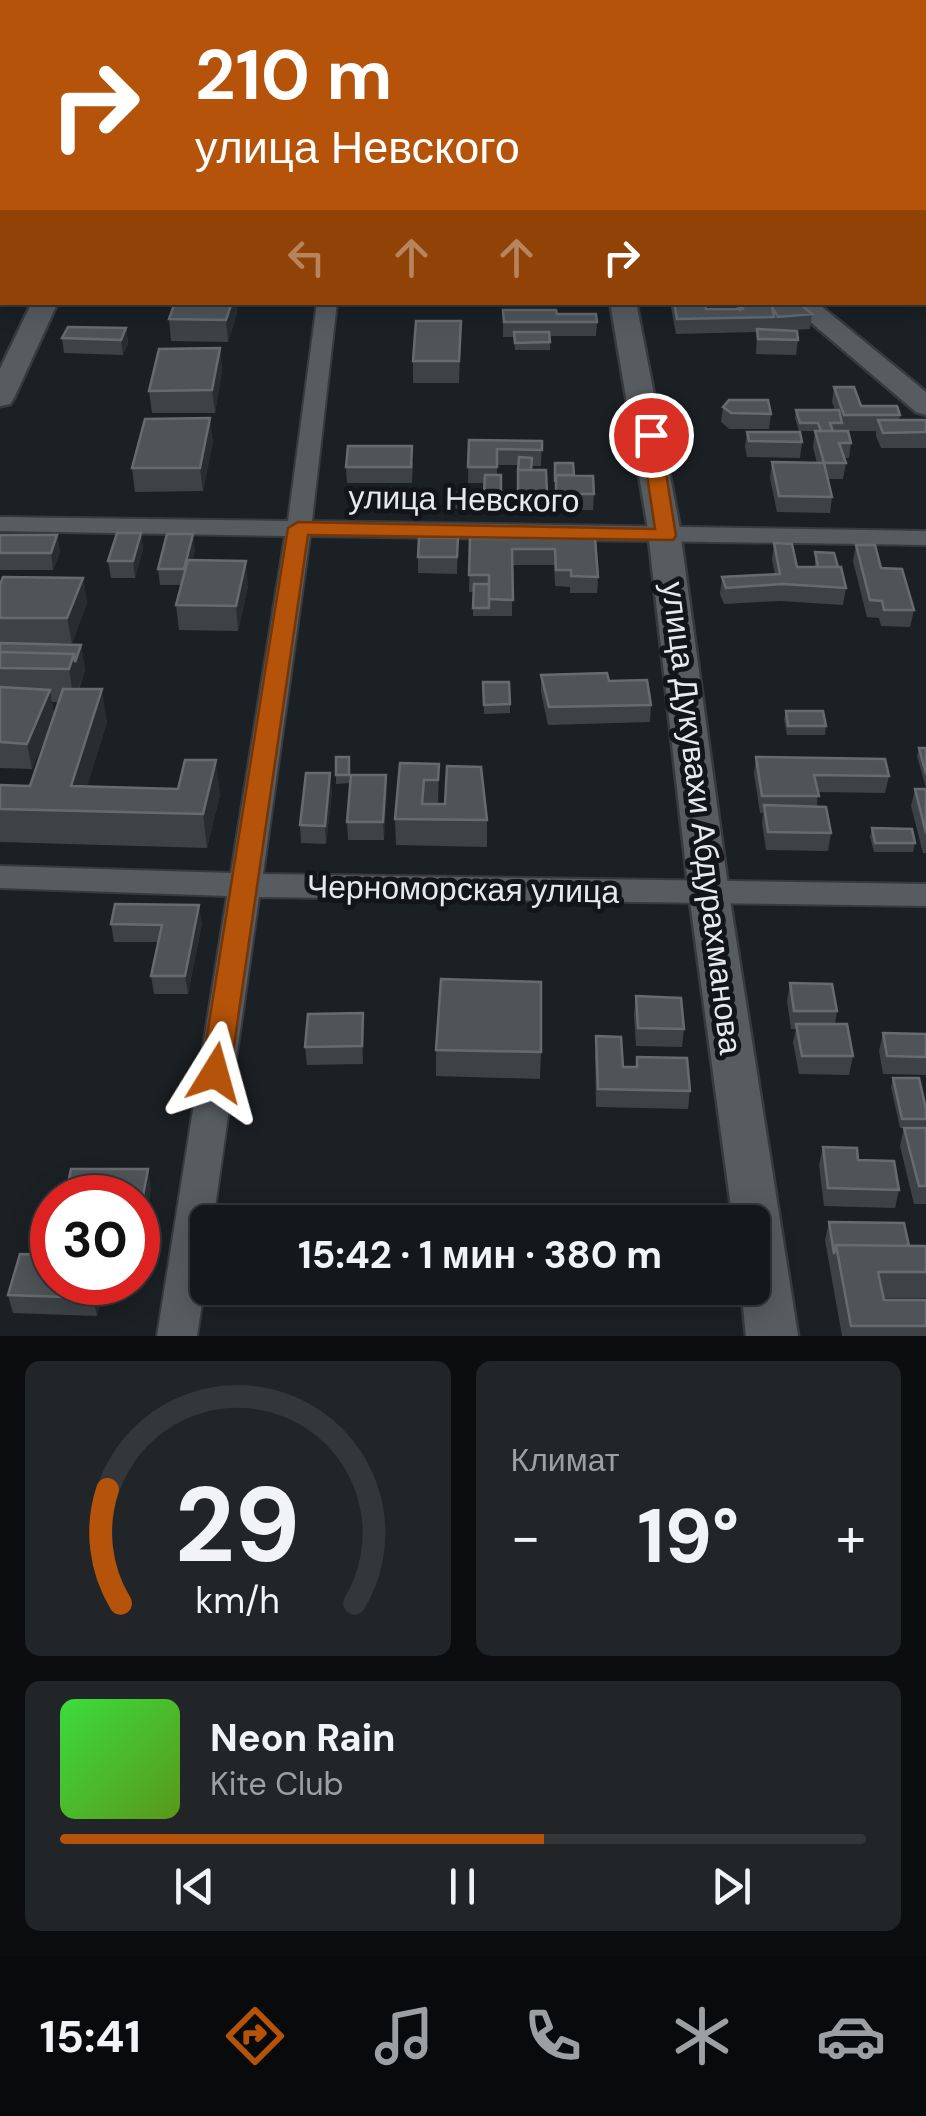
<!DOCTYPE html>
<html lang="ru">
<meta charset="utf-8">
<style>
:root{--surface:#14181b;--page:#212528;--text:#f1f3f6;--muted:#9da0a3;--line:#33373a;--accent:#b45309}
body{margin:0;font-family:"DM Sans",sans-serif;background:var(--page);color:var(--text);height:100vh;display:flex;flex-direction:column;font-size:38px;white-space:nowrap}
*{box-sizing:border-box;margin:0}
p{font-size:32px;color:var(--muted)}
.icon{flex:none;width:55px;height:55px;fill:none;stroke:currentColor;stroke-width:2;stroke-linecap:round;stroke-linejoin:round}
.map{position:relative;height:1336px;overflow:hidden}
.drawer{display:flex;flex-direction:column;gap:25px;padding:25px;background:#0b0d0f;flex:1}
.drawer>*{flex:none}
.hud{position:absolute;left:0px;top:0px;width:928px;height:305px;box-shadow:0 5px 25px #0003,0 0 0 2px var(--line);background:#b45309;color:#fff;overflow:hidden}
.speed{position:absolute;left:30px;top:1175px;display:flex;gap:20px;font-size:50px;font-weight:700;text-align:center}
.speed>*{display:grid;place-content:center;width:130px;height:130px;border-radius:50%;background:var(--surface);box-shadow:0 5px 25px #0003,0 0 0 2px var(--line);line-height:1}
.speed .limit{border:15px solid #d22;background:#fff;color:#111}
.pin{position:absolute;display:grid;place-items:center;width:85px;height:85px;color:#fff;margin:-42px;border:5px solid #fff;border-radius:50%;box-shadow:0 2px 10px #0007}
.me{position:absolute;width:110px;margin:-55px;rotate:8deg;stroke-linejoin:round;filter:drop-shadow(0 0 8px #0008)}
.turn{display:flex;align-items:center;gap:35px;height:210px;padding:0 30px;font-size:45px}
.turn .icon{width:130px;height:130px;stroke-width:2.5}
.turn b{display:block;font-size:70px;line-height:85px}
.lanes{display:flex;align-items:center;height:95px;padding:0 30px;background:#0003;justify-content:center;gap:50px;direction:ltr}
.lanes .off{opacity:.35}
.big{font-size:75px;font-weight:700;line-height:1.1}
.drawer .widget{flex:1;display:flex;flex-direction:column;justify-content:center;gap:15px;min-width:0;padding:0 35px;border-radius:15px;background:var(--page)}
.drawer .dial{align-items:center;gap:0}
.dial svg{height:260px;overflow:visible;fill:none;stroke:var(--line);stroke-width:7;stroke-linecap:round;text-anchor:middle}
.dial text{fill:var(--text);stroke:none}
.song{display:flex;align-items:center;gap:30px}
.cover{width:120px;height:120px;border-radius:15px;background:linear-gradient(135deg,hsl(120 70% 55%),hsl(90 70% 35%))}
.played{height:10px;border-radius:5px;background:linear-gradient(90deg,var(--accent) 60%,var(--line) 60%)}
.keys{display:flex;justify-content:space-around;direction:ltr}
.heat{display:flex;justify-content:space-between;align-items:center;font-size:55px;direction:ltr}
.drawer .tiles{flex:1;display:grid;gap:25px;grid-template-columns:1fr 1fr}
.widget:last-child{grid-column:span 2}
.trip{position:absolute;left:190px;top:1205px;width:580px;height:100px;border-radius:15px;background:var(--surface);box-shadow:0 5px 25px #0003,0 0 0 2px var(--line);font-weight:700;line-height:100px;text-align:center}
.tabs{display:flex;height:160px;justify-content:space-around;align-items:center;background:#080a0b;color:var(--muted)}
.tabs .icon{width:70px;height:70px}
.tabs .selected{color:var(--accent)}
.tabs b{font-size:45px;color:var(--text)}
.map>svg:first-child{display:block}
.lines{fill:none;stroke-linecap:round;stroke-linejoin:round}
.minor-casing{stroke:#383a3e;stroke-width:4}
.tertiary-casing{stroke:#383a3e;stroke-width:5}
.primary-casing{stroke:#383a3e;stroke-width:5}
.minor{fill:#575c61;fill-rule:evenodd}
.tertiary{fill:#575c61;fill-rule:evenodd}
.primary{fill:#2381bd;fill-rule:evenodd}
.wall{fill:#3d4246;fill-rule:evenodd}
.shaded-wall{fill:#282d31}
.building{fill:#4f5458;stroke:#676b6f;stroke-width:2.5}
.route{fill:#b45309;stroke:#753606;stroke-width:2.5}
.labels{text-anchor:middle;stroke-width:10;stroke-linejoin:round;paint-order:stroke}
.street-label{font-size:32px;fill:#e7eaed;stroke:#12161a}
</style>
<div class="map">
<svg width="926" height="1336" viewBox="0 0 926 1336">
<rect width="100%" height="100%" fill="#1b2024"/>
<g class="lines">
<defs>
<path id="minor" d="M258 0H272V2H258Z
M2 41V51L0 52V42Z
M925 186H926V196H925Z
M925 279H926V291H925Z
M0 289H2V301H0Z
M317 302H337L312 521 926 531V545L310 536 263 874 926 884V906L259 897 213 1222H208V1264L197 1336H157L227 896 0 888V866L231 873 285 536 0 531V517L288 521Z"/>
<path id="tertiary" d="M32 302H58L14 398 10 404 0 406V369Z
M610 302H636L679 523 729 894 798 1336H746L741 1288H752V1222H733L689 894 647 523Z
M787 302H816L926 392V415L916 412Z"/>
<path id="primary" d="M589 0H618L620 2H591Z
M925 115H926V132H925Z"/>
</defs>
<use href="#minor" class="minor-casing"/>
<use href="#tertiary" class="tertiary-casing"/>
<use href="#primary" class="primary-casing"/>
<use href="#minor" class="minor"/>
<use href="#tertiary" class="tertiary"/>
<use href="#primary" class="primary"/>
</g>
<path class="wall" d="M6 0H46L45 2H7Z
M51 0H91L90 2H51Z
M163 0H192L191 2H163Z
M450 0H470V2H451Z
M0 127H2V200H0Z
M175 302H236L237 313 228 342 171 341 169 319Z
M670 302H704L706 309H736L734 302H752V304L798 302 812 314 810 329 790 330 798 340 796 355 756 354 757 332 676 334Z
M503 310 557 314 597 322 596 336H550V350H515L514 337H503Z
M461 321 459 383H413V361Z
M126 328 128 343 123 355 64 353 62 338Z
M220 348 222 370 215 413H152L149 391Z
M834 387 861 406 900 415 899 420H926V448H881L876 436V431H833L851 443 849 458H844L846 463 843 479H828L832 497 830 513 777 512 770 478 772 462 817 463 813 447 815 431H817H799L795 418 796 410H835L832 402Z
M723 407 771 414 769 429H729L721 422Z
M747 432 802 442 800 458 747 457 745 447Z
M469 440 542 441 541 466H531V470L547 494 546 510 517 509 518 465H497V475H501V507L452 509V493H484L485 483H468Z
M213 441 203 491 135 492 132 468Z
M413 462 412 483H347L346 467Z
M555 463 574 475 594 494 593 510H556Z
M141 533 143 549 135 578H111L108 561Z
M0 535H57L60 552 53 570H0Z
M458 538 457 574 418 573V557Z
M470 538H595L598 577 597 593H570V587L555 586 554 565H512V616H473V592H469Z
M774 543 797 567H815V552L838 567 846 588 843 605 780 601 724 604 720 594 722 577 775 574 772 560Z
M856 545 881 568 914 610 910 627 881 626 879 618 867 617 853 561Z
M195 550 192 560 248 586 238 631 179 630 176 605 181 585H160L158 569Z
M83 578 87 603 72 643H2L81 645 85 670 79 689 107 722 87 786 220 794 207 848 0 842V809L30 786 54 716 32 769 0 768V585ZM52 702H59L54 715Z
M541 675 609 681 651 705 650 722 548 725 541 692Z
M483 682 510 704V713L484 714Z
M786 711 826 726 825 735H787L784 719Z
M919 748H926V788L917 756Z
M336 757H349L350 783 336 784Z
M756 757 889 776 885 793 818 792 817 806 831 833 828 851 766 850 762 823 763 813H760L754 774Z
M400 763 439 764 438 804 487 820V847L396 845 395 819Z
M386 775 384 840H348L347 822Z
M915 789H926V853H923L911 806Z
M332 791 326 844 301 843 300 825Z
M872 828 915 843 913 852H874L870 837Z
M202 923 188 994H154L151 976 158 942H114L111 924Z
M790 983 837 1011 835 1024 853 1056 849 1075 799 1074 793 1042 796 1029H791L787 1001Z
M636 996 684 1029 682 1047 636 1046 634 1014Z
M363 1013V1064L307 1065 305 1047Z
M883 1033 926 1034V1075L883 1074 879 1051Z
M596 1036 623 1067H636L637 1057 690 1091 688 1109 596 1107 595 1054Z
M436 1050 541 1052 540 1079 436 1076Z
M893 1078 926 1109V1204H914L900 1146 904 1128H900L891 1087Z
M823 1147 858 1160 899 1190 895 1208 824 1206 819 1165Z
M151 1188 144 1230H138V1198Z
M829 1222 909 1246H926V1298H883L884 1300H926V1336H842L825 1240Z
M104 1282 97 1316 13 1313 8 1295Z
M672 1288H705L704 1295 673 1294Z"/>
<path class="shaded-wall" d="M2 217V235L0 239V221Z
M232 302H236L237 313 228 342 226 320Z
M126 328 128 343 123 355 121 340Z
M220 348 222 370 215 413 212 390Z
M210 418 213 441 203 491 200 468Z
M141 533 143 549 135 578 133 561Z
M193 534 195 550 186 585 184 569Z
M57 535 60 552 53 570 51 553Z
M246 561 248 586 238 631 236 606Z
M83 578 87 603 72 643 67 618Z
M81 645 85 670 79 687 75 662Z
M74 654 79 687 74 702 69 669Z
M102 689 107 722 80 811 71 786Z
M50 690 54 715 32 769 27 744Z
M216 760 220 794 207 848 203 814Z
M330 773 332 791 326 844 325 826Z
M386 775 387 793 384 840 383 822Z
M199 905 202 923 188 994 185 976Z
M363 1013 364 1031 363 1064 362 1046Z
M148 1169 151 1188 144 1230 140 1212Z
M96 1282H104L97 1316 93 1298Z"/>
<path class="building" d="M0 57H2V70H0Z
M175 302H232L226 320 169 319Z
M674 302H704L706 309H743L741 304 798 302 812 314 778 317 772 307 774 317 677 319Z
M737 302H752V304H741L740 309Z
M503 310H556L557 314H596L597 322H504Z
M416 321H461L459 361H413Z
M68 327 126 328 121 340 62 338Z
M757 329 797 331 798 340 758 339Z
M514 332H549L550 342 515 343Z
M220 348 212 390 149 391 159 349Z
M834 387H854L861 406H897L900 415H844Z
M729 400H768L771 414 731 413 723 407Z
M796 410H839L842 423H830L833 431H821L818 423H800Z
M210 418 200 468H132L145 419Z
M878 420H926V432L883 433Z
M815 431H848L851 443H839L846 463H824Z
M747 432H800L802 442 749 441Z
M469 440 542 441V450L497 449V467H468Z
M348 446H412L411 467H346Z
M519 457 532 458 531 470H518Z
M772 462 824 463 832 497 779 496Z
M555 463H573L574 475H556L555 482Z
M518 470H546L547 494 518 493Z
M485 475H501V499L451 500 452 493H484Z
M556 475 593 476 594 494H556Z
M117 533H141L133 561H108Z
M167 534H193L184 569H158Z
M0 535H57L51 553H0Z
M419 537 458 538 457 557H418Z
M470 538H595L598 577 571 576V570H556L555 549H512L513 600 489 599V575H469Z
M774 543 792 544 797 567H841L846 588 782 584 726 588 722 577 780 574Z
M856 545H875L881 568 902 569 914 610H884L882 601 870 600Z
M815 552 834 553 838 567H818Z
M188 560 246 561 236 606 176 605Z
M3 577 83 578 67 618H0V585Z
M474 584H489V608H473Z
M0 643 81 645 75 662 74 654 0 652Z
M0 652 74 654 69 669 0 668Z
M607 673 609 681 647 680 651 705 549 707 541 675Z
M483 682H509L510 704 484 705Z
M0 687 50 690 27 744 0 742Z
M63 689H102L71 786 178 789 185 760H216L203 814 0 809V785L30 786Z
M786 711H823L826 726H788Z
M919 748H926V774Z
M336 757H349V775H336Z
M756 757 885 759 889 776 814 775 819 796H762Z
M400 763 439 764 438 780H424L422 804H445L447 766 481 767 487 820 395 819Z
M306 773H330L325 826 300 825Z
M351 775H386L383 822H347Z
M915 789H926V833Z
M764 805 826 807 831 833 768 832Z
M872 828 912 829 915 843H875Z
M115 904 199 905 185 976H151L162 925 111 924Z
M441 979 541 982V1052L436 1050Z
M790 983 832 984 837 1011H794Z
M636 996 681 998 684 1029 638 1028Z
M363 1013 362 1046 305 1047 308 1014Z
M796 1024H847L853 1056H802Z
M883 1033 926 1034V1057L887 1056Z
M596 1036 621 1037 623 1067H637V1057L687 1058 690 1091 598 1089Z
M893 1078H919L926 1109V1119H902Z
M904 1128H926V1186H919Z
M823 1147 857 1148 858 1160 894 1161 899 1190 828 1188Z
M71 1169H148L140 1212H138V1198H65Z
M829 1222 904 1223 909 1246 836 1245 834 1254Z
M836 1245 926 1246V1272H878L884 1300H926V1326H851Z
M20 1254 52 1255V1282H96L93 1298 8 1295Z"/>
<path class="route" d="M651 430 660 435 676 536 673 540 308 535 230 1073 226 1081 215 1085 205 1081 201 1073 288 528 298 522 655 529 641 435Z"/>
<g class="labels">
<g class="street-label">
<text transform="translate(464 499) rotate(1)" y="11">улица Невского</text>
<text transform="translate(702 818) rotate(83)" y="11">улица Дукувахи Абдурахманова</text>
<text transform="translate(463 889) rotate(1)" y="11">Черноморская улица</text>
</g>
</g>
</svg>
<div class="speed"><div class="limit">30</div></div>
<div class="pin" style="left:651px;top:435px;background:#d93025"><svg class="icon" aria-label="arrive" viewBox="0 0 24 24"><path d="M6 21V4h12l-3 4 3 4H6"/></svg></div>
<svg class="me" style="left:215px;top:1073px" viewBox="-20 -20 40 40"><path d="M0-17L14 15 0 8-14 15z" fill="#b45309" stroke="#fff" stroke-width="4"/></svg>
<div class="trip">15:42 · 1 мин · 380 m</div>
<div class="hud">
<div class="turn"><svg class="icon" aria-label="right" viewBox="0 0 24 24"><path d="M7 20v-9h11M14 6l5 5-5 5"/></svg><div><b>210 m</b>улица Невского</div></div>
<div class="lanes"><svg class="icon off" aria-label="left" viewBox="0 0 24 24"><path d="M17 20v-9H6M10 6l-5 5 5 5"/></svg><svg class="icon off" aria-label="ahead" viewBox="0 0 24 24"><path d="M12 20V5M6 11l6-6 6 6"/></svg><svg class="icon off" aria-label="ahead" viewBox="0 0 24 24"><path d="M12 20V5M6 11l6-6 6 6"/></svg><svg class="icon" aria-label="right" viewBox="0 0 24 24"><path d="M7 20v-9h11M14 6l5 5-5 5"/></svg></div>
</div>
</div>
<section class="drawer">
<div class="tiles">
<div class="widget dial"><svg viewBox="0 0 100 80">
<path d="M14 69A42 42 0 1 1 86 69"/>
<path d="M14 69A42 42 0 0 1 10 34" stroke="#b45309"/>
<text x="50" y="56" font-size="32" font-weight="700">29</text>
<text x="50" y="72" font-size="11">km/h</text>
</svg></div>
<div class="widget"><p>Климат</p>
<div class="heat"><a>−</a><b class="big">19°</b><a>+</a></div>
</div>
<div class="widget">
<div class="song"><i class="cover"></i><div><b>Neon Rain</b><p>Kite Club</p></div></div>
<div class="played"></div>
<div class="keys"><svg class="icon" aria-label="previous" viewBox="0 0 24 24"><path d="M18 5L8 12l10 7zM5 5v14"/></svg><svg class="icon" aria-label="pause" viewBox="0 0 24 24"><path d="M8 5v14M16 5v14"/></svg><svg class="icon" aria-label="next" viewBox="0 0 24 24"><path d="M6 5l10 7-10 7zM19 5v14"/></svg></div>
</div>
</div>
</section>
<nav class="tabs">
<b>15:41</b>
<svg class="icon selected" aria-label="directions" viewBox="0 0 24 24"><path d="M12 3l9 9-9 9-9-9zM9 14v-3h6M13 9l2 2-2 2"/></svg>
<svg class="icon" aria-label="music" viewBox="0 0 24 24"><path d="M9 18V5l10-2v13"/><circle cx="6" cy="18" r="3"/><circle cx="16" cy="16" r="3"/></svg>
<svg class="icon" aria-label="phone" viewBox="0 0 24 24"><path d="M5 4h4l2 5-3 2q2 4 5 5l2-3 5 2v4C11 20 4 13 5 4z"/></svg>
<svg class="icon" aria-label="climate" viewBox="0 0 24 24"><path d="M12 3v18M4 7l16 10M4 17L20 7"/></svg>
<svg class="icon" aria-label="car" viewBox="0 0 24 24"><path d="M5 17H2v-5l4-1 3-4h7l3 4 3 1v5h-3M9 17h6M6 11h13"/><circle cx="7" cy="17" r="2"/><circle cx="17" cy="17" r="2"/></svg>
</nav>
